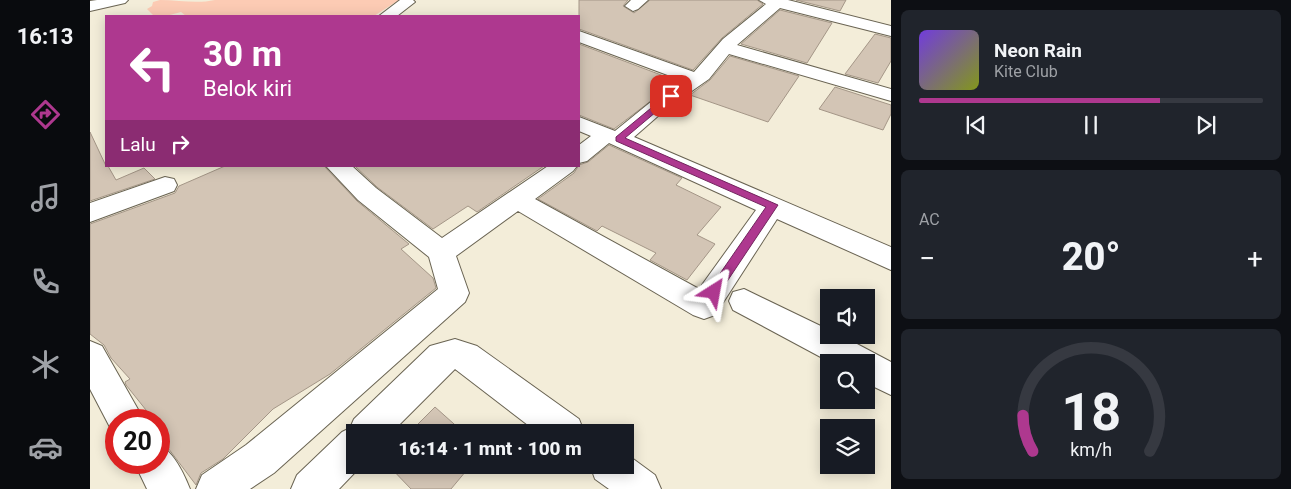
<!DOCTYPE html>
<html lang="id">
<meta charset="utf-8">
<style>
:root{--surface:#171b24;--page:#20242c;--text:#f1f3f6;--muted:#9ea1a6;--line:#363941;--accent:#ae388f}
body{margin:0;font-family:Roboto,sans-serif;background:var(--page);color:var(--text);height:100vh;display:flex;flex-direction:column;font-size:19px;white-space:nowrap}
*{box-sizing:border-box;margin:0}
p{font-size:16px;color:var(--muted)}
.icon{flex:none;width:28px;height:28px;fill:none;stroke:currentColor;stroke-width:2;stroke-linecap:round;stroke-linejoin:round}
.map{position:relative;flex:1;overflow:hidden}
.side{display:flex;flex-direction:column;gap:10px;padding:10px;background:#0d0f14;width:400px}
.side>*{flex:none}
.banner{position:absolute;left:15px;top:15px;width:475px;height:152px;border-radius:0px;box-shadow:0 2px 12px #0003;background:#ae388f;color:#fff;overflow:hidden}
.tools{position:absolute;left:730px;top:289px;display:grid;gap:10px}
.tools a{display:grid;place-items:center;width:55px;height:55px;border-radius:0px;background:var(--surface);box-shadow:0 2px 12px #0003;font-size:25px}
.speed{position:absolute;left:15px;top:409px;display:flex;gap:10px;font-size:25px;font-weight:700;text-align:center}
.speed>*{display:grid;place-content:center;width:65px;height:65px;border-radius:50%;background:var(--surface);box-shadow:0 2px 12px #0003;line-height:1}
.speed .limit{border:8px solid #d22;background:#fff;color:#111}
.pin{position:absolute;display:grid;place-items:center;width:42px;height:42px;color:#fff;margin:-21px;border-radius:10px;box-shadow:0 2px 8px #0006}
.me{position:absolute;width:55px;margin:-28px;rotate:34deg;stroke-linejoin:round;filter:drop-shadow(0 0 4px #0008)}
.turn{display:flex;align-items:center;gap:18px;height:105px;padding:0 15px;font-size:22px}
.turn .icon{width:65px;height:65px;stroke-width:2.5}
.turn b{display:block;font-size:35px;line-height:42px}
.then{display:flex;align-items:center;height:48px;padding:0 15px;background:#0003;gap:10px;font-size:19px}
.big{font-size:38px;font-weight:800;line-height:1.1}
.side .tile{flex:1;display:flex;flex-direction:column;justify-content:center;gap:8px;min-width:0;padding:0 18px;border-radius:8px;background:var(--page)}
.side .dial{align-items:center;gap:0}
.dial svg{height:130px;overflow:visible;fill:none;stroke:var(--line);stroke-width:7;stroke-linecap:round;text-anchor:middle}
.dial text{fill:var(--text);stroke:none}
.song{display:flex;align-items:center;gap:15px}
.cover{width:60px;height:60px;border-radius:8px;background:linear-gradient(135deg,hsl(260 70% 55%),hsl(70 70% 35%))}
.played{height:5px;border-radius:2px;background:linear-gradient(90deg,var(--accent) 70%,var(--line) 70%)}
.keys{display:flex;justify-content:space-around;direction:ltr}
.heat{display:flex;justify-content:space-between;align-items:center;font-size:28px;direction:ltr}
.trip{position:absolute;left:256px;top:424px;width:288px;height:50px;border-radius:0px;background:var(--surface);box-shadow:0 2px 12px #0003;font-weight:800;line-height:50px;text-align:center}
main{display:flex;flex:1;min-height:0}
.menu{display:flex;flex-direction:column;width:90px;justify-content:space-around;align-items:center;background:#090b0e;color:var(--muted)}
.menu .icon{width:35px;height:35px}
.menu .current{color:var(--accent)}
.menu b{font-size:22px;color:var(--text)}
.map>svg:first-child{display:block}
.green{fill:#fccbb4}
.building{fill:#d3c5b5;stroke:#a49687}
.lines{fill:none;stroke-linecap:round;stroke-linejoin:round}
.minor-casing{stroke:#6a6453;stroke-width:2}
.minor{fill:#fff;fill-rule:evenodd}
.route{fill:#ae388f;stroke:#71245d}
</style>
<main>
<nav class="menu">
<b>16:13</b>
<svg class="icon current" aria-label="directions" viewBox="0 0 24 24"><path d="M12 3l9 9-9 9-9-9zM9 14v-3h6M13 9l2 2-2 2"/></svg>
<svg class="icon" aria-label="music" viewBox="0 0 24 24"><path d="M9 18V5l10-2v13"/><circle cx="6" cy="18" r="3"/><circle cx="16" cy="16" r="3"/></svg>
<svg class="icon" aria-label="phone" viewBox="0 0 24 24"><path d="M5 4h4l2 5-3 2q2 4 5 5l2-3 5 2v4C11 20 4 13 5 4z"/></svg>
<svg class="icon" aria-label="climate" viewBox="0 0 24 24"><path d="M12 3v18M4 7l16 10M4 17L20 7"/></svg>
<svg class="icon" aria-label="car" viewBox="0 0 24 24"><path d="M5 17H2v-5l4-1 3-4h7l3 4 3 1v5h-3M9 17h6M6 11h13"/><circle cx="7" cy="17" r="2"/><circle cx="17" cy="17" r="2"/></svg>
</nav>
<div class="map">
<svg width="801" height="489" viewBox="0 0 801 489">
<rect width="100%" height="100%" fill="#f3edd9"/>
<path class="green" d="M70 0C90 0 106 4 125 0H309L284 16H96L91 12 76 16H64L57 9 62 6 63 2Z"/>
<path class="building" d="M489 0H538L533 6 544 13 560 0H667L673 4 632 38 603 70 489 29Z
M706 0H756L750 11Z
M690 10 742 23 717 63 651 44Z
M785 34 801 38V61L788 83 755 74Z
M489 44 587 81 524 129 489 115Z
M640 56 709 76 678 122 600 95 620 80Z
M745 87 801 105V114L793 130 729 109Z
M0 132 16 166H18L26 180 54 168 65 179 0 201Z
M519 145 592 178 586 185 631 207 607 235 625 244 597 280 560 260 566 253 512 226 507 231 448 199 484 173 489 165 498 162Z
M135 166H234L267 201 319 244 311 249 343 278 346 288 240 374 183 409 133 459 111 473 106 485 69 436V420H64L36 385 35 382 40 379 21 358 14 345 0 334V224L85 193 89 186Z
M265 166H454L387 212 378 206 343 229 287 187Z
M345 407 373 432H320Z
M298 465H381L361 489H321Z"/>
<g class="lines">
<defs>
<path id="minor" d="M7 0H38L35 3 0 11V1Z
M310 0H323L325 2 307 16H289Z
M541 0H558L548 9 543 11 535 6Z
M669 0H698L801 26V36L690 8 647 45 801 89V101L639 54 619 79 576 109 544 137 801 247V270L687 219 625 315 614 319 603 315 428 211 366 256 379 293 375 302 184 473 160 489H106L112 475 156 445 348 289 339 257 268 200 236 166H262L286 188 352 238 458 166H487L483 171 445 199 609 289 666 210 519 143 497 161 489 163V145L501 136 489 131V117L525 131 562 101 591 80 489 42V31L604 72 633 39 676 4Z
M75 177 84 179 87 185 84 191 0 222V203Z
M654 289 739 330V335H750L801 362V395L776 383V362H740L643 310 639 301 643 292Z
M365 339 387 346 489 419 494 432H447L365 369 302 432H265V465H272L249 489H201L207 475 252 432 260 428 264 419 340 346Z
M0 341 12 346 54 420H26V434L23 433 0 389Z
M69 445C84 452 94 474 100 489H57L44 462H69Z
M535 453 565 475 571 489H519L505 479 500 465H535Z"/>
</defs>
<use href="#minor" class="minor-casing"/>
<use href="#minor" class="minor"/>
</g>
<path class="route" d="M578 94 585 96 535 138 688 205 628 295 624 297 618 292 620 288 676 207 526 141V137Z"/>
</svg>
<div class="tools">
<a><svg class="icon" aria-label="sound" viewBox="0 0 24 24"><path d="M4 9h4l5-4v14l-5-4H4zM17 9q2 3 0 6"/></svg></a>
<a><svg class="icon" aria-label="search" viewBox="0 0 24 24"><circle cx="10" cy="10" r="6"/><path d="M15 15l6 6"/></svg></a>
<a><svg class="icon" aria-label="layers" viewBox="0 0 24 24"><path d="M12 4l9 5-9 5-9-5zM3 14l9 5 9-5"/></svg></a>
</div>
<div class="speed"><div class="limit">20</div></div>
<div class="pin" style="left:581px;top:96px;background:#d93025"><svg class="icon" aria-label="arrive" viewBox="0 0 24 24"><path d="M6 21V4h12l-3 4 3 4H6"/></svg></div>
<svg class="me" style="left:624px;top:292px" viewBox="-20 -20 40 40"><path d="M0-17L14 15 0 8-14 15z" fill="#ae388f" stroke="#fff" stroke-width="4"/></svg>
<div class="trip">16:14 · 1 mnt · 100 m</div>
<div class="banner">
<div class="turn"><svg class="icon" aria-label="left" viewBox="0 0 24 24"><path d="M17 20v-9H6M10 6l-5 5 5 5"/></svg><div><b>30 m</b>Belok kiri</div></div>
<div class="then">Lalu<svg class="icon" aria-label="right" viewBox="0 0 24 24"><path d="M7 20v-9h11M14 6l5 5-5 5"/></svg></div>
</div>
</div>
<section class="side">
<div class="tile">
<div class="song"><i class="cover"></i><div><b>Neon Rain</b><p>Kite Club</p></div></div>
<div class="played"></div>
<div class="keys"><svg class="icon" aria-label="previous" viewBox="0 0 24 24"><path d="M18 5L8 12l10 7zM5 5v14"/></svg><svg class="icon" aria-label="pause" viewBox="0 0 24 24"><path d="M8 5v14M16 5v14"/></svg><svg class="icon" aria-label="next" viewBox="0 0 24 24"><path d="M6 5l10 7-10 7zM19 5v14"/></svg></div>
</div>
<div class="tile"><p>AC</p>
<div class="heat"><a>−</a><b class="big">20°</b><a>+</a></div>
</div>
<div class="tile dial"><svg viewBox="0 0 100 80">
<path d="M14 69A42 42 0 1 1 86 69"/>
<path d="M14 69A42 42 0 0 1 8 47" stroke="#ae388f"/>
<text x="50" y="56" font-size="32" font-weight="700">18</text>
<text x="50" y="72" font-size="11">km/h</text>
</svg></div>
</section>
</main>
